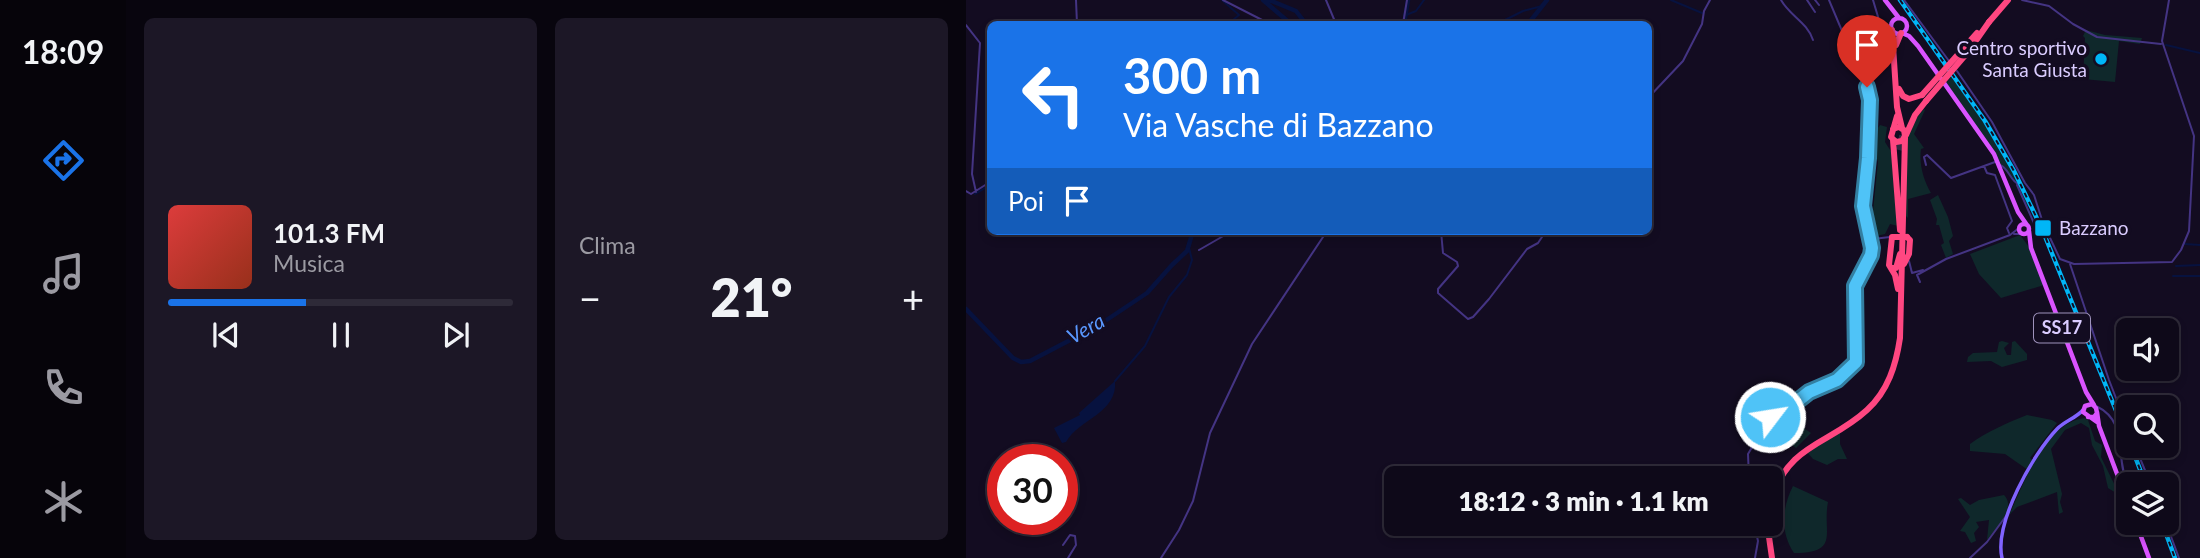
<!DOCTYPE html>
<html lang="it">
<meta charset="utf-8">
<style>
:root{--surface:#0e0919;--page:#1c1726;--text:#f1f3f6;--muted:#9b9aa2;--line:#2e2a38;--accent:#1a73e8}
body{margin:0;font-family:Lato,sans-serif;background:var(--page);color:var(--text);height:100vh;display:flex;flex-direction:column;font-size:26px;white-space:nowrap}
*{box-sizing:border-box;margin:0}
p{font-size:23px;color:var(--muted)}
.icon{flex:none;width:38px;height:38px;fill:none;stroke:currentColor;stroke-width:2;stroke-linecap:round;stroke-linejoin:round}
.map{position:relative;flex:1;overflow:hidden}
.drawer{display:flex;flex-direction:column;gap:18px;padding:18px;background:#08050e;width:840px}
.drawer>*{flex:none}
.banner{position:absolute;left:21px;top:21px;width:665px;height:214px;border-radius:10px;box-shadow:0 4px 10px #0003,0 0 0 2px var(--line);background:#1a73e8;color:#fff;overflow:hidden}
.buttons{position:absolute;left:1150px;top:318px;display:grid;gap:14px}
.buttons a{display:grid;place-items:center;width:63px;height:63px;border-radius:10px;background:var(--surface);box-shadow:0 4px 10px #0003,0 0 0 2px var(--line);font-size:35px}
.speed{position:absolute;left:21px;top:444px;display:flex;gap:14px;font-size:35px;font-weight:700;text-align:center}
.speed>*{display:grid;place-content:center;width:91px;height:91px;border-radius:50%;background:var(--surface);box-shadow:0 4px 10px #0003,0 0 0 2px var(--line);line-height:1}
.speed .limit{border:10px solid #d22;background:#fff;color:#111}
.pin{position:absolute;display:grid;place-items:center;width:60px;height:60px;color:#fff;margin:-72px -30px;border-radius:50% 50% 50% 0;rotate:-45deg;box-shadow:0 0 7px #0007}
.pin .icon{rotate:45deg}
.me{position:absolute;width:77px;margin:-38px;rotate:59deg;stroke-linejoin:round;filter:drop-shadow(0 0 5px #0008)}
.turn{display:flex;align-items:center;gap:24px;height:147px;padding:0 21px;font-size:32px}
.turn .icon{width:91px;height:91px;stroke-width:2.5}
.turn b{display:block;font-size:49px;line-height:60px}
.then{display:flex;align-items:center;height:66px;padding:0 21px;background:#0003;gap:14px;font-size:26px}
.big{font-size:52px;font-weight:800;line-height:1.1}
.drawer .widget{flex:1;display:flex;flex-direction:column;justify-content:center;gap:10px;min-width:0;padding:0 24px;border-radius:10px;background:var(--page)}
.song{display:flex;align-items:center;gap:21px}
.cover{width:84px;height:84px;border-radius:10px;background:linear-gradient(135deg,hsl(0 70% 55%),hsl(10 70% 35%))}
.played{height:7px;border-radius:4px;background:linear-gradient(90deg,var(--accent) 40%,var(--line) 40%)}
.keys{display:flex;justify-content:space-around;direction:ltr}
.heat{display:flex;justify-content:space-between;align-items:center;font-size:38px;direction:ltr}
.drawer .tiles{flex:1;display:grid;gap:18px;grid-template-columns:repeat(2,1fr)}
.trip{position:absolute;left:418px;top:466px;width:399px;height:70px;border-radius:10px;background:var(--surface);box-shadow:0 4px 10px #0003,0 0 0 2px var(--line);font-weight:800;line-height:70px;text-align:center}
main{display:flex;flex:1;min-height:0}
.tabs{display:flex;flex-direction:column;width:126px;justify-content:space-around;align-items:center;background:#06040a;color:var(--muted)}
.tabs .icon{width:49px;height:49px}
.tabs .on{color:var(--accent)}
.tabs b{font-size:32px;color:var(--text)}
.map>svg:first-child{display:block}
.green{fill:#0f282b}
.water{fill:#07123f}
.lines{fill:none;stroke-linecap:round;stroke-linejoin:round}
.stream{stroke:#07123f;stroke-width:2}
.river{stroke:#07123f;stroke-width:4.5}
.highway-tunnel{stroke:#312942;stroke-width:6;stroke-dasharray:6 3;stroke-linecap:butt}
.street{stroke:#443483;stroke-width:2}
.secondary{stroke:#8063ff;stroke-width:3.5}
.primary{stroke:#da53ff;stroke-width:4.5}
.highway{stroke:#ff4781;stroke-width:6}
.rail-casing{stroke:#00b6f7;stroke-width:4.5}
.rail{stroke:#130c21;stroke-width:2;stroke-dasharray:5;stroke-linecap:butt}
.highway-bridge{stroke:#ff4781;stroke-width:6}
.route-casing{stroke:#337fa1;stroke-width:18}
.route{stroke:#4fc3f7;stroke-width:12}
.poi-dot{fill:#00b6f7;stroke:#130c21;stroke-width:2.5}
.labels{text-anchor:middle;stroke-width:7;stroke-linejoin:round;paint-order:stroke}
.shield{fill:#130c21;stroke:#9e92bc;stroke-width:2}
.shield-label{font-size:18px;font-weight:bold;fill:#daccff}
.poi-label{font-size:19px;fill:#daccff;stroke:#130c21;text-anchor:end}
.water-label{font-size:21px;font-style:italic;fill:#5a98ff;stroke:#130c21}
</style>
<main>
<nav class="tabs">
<b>18:09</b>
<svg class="icon on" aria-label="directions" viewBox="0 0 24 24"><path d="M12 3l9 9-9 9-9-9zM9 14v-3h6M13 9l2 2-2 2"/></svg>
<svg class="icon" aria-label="music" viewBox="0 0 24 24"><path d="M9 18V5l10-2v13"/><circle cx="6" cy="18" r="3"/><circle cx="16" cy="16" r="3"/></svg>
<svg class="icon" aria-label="phone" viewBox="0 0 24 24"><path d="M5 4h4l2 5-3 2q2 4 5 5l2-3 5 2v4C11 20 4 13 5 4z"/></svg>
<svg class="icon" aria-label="climate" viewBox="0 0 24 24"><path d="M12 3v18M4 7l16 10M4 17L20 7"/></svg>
</nav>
<section class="drawer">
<div class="tiles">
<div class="widget">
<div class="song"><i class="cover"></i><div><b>101.3 FM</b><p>Musica</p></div></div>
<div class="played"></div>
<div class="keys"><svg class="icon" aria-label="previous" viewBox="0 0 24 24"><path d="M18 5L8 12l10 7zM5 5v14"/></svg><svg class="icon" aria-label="pause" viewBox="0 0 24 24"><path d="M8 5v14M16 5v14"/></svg><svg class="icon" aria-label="next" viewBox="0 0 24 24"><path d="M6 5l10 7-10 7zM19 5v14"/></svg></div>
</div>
<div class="widget"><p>Clima</p>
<div class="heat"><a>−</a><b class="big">21°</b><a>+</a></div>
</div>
</div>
</section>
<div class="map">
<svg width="1234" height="558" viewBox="0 0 1234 558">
<rect width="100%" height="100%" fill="#130c21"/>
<path class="green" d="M1120 30 1139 35 1176 38 1174 44 1153 41 1149 82 1117 79 1119 38 1117 36Z
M986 76 1034 147 1065 209 1061 205 1050 183 1035 164 979 84Z
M958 109 959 110 948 134 958 148 955 149C953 164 957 179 965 193L942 199V218L939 215C939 178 931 138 958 109Z
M914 125 921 127 919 142 926 153 928 193 932 226 924 224 919 234 910 236 907 211 912 162 907 146 909 132Z
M972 195 982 217 987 236 983 241 987 254 980 258 975 245 978 243 973 225H970L971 219 964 200Z
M1054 235 1063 247 1078 285 1035 298 1013 274 1004 254Z
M1036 341 1043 343 1038 348 1041 355H1045L1046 342 1049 341 1061 354V360L1036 367 1025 361 1001 362 1002 357 1007 353 1031 352 1033 342Z
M835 402 838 410 835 422 839 429 845 433 830 448 826 445 827 440 819 435 810 421 828 410Z
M1061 415 1086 420 1091 423 1064 458 1067 460 1062 470 1039 454 1004 451V444C1022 431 1041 423 1061 415Z
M1119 418 1122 420 1129 441 1136 445 1135 457 1153 494 1158 511 1156 512 1150 493 1142 488 1137 466 1126 445 1123 428 1115 423 1099 430 1085 449 1096 494 1094 502 1097 512 1093 514 1091 492 1051 507 1043 515C1058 484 1079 422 1119 418Z
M874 430V444L881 459H872L861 465 847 459 840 451Z
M827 486 862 502C856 532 875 553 828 553 814 533 816 507 827 486Z
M1038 495C1051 508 1030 528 1021 540L1023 520 1010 522 1013 527 1008 533 1010 541 1005 543 999 532 994 531 1004 517 992 499 995 498 1004 505 1013 500Z"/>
<path class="water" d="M149 381C152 413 113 419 100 442L96 443 88 428 114 415 113 413Z"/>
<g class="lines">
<path class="stream" d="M256 0 273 15 262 24
M705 0 736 13
M440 15 450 11 458 0
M531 24 557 11 576 6
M1200 45 1234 53
M9 194 24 185
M1219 244 1234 245
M1210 266 1234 265
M1207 276H1234
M149 381 179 346 203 297 221 275 226 260 223 248"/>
<path class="river" d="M297 0 325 24
M303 0 330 11 340 24
M438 24 442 0
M562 24 581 0
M0 309 47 358 55 362 64 361 133 325 181 293 206 265 221 251 227 231"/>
<path class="highway-tunnel" d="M933 150 938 128"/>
<path class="street" d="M110 0 111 24
M257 0 304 24
M360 0 370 24
M815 0C824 16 841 22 847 40
M841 0 849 12
M849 0 853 5
M907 0 921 47 911 53
M938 0 983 61
M1056 0 1083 6 1107 24 1131 37 1195 44
M437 24 441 0
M0 25 14 43 6 174 10 192
M991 71 1026 122 1059 183 1068 195 1077 223 1094 259 1108 264 1206 262 1215 250 1223 231 1228 136 1196 41 1203 0
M682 98 717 61 736 24 738 11 744 0
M960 165 958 157 961 155 985 178 1029 162
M1034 165C1043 168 1044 182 1054 185
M1018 166 1021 173 1029 175 1046 221 1041 228 1043 233
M1051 185 1071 230
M0 191 5 194 24 182
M475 231 477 253 491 262 492 266 472 289V293L502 319 507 317 523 299 561 249 572 243 580 231
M1048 234H1056
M903 236 907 239 924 237
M233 250 266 231
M943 261 946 273 957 270
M1104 264 1143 380 1162 429
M954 282 951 275 980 259 1044 235 1053 228
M1130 406C1164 422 1148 457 1162 485
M1169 446 1185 485
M783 478 782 454 804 417 824 407 843 392 871 380 886 367 890 359 888 337 889 286 905 255 906 248 897 206 901 177 903 95 863 0
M1200 486 1208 490 1211 498 1208 506 1200 510
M788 523 792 541 789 558
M1200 523 1213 558
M97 545 104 535 109 536 110 545 102 558
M195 558 213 530 227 501 244 433 286 344 361 231
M1004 558 1021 542 1040 516"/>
<path class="secondary" d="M1036 558C1028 523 1067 454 1091 429 1099 421 1110 418 1117 410"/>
<path class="primary" d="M919 0 933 18
M925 26a8 8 0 1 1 16 0a8 8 0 1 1-16 0Z
M936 33 943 36 952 46 1028 154 1052 212 1061 225
M1053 229a5 5 0 1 1 10 0a5 5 0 1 1-10 0Z
M1063 231 1065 248 1120 392 1128 405
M1131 412 1133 426 1162 503
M1122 417H1128L1131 413 1130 408 1126 404 1119 406 1117 412 1131 422
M1170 523 1183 558"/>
<path class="highway" d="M1023 22 1042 0
M926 30 931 107 936 128
M930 45 935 33
M933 89 937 96 943 99 956 95
M927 129 933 127 938 130 939 136 936 141 930 142 925 137 931 116
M940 135 949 115 960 101
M927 140 934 230
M930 237H926L923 265 929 275 932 289
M938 264 943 254 944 240 941 237
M925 268H930L934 254
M805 500C823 443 863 445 901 410 922 391 930 365 934 338L939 138
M801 523 806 558"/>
<defs>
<path id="rail" d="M934 0 1019 121 1048 171 1076 229 1162 440
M1165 446 1180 485
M1196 523 1209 558"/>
</defs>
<use href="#rail" class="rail-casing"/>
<use href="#rail" class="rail"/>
<path class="highway-bridge" d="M956 95 1011 33
M960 101 1002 52 1023 22
M930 237H941"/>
</g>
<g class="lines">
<defs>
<path id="route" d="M804 417 824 407 843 392 871 380 890 362 889 286 905 255 906 248 897 206 902 158 904 100 901 87"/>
</defs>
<use href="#route" class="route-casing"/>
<use href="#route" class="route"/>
</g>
<g class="poi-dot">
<circle cx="1135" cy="59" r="7"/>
<rect x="1068" y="219" width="18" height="18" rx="3.5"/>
</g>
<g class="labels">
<rect class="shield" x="1068" y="313.5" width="56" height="29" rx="5"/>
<g class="shield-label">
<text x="1096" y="334">SS17</text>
</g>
<g class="poi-label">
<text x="1121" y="55">Centro sportivo<tspan x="1121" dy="22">Santa Giusta</tspan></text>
<text x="1093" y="235" text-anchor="start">Bazzano</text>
</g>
<g class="water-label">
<text transform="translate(120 329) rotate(-30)" y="7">Vera</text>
</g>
</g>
</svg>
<div class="buttons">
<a><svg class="icon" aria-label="sound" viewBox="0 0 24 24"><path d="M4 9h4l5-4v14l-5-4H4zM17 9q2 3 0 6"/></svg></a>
<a><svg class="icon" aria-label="search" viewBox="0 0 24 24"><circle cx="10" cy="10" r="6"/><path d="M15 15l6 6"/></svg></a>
<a><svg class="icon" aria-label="layers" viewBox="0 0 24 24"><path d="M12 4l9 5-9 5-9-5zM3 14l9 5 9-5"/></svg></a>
</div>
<div class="speed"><div class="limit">30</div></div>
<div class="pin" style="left:901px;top:87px;background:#d93025"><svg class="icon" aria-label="arrive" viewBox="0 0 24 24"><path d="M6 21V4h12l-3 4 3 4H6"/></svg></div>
<svg class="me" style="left:804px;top:417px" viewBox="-20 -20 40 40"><circle r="17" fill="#4fc3f7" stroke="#fff" stroke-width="3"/><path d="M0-11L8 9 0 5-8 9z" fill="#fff"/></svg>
<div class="trip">18:12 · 3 min · 1.1 km</div>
<div class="banner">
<div class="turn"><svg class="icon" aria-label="left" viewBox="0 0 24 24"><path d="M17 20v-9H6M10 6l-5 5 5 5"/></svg><div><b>300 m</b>Via Vasche di Bazzano</div></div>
<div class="then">Poi<svg class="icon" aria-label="arrive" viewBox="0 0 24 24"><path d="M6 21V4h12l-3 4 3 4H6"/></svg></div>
</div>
</div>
</main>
